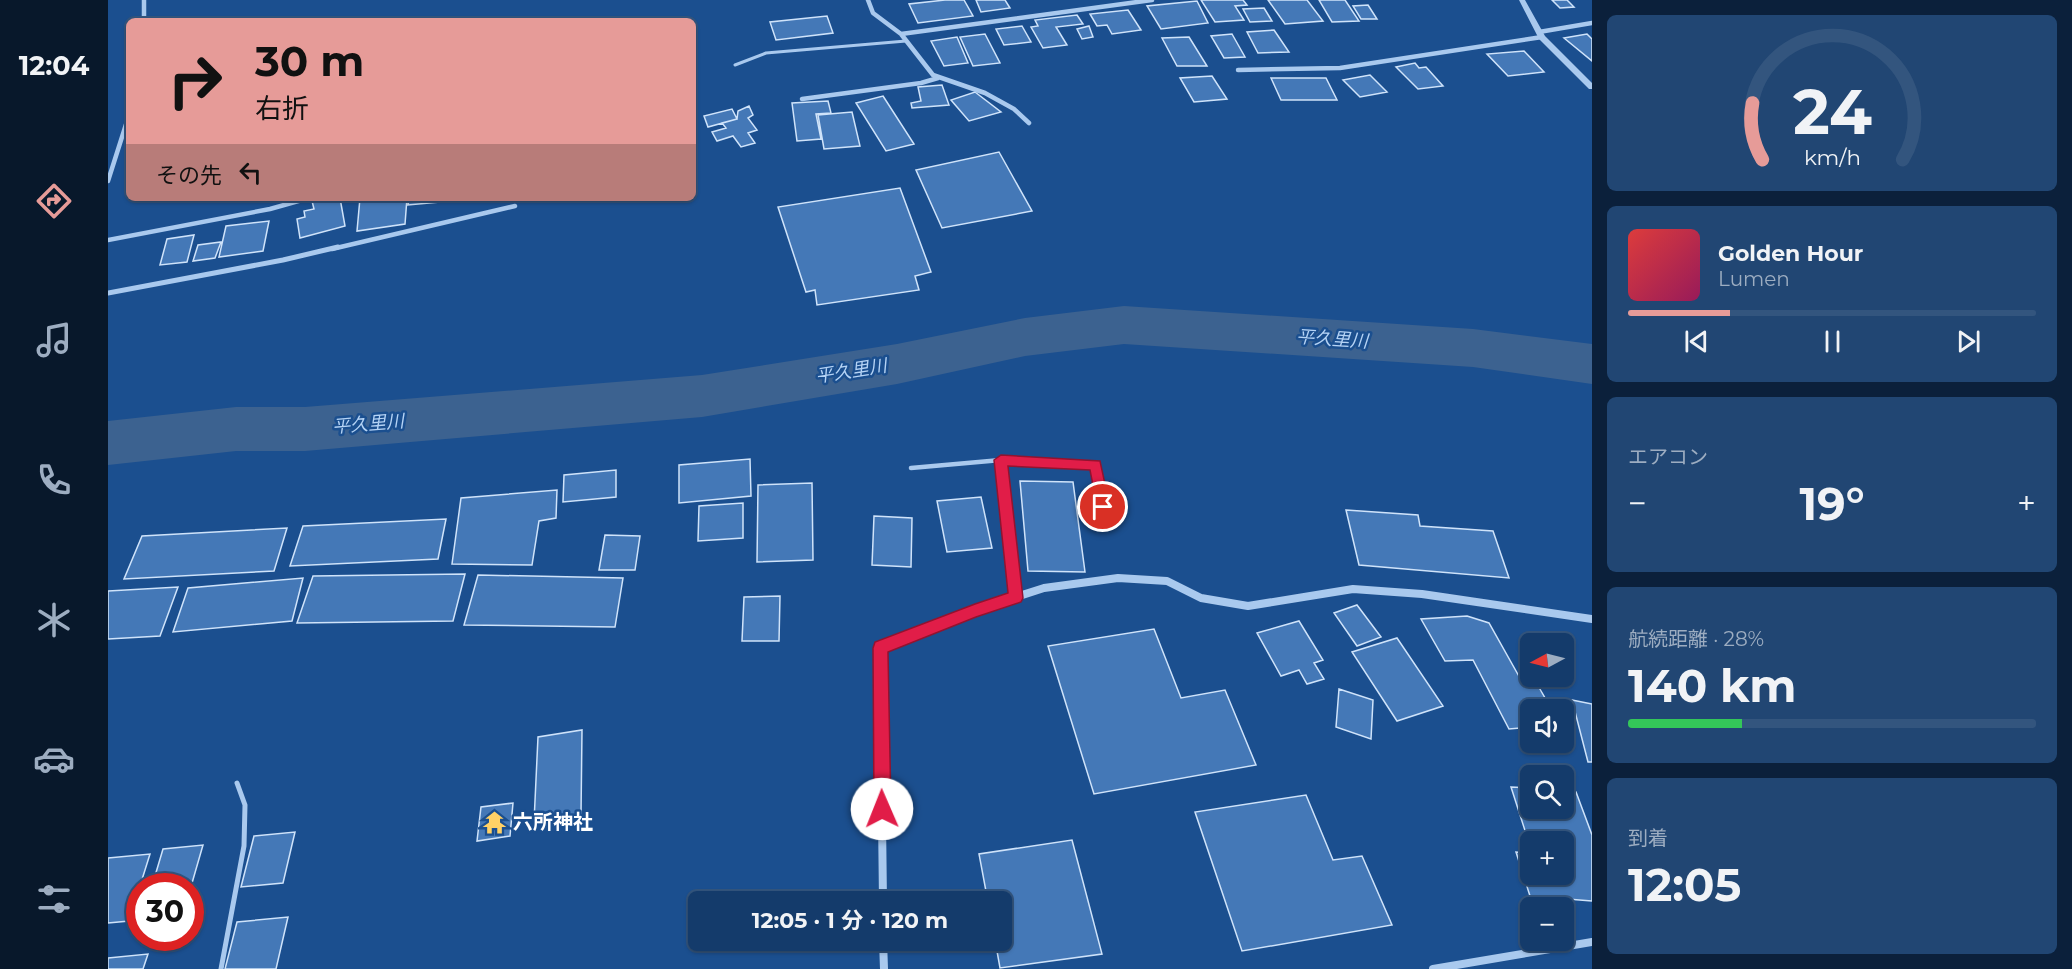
<!DOCTYPE html>
<html lang="ja">
<meta charset="utf-8">
<style>
:root{--surface:#143b6b;--page:#214673;--text:#f1f3f6;--muted:#9dadc1;--line:#33557e;--accent:#e69b98}
body{margin:0;font-family:Montserrat,"Noto Sans JP",sans-serif;background:var(--page);color:var(--text);height:100vh;display:flex;flex-direction:column;font-size:22px;white-space:nowrap}
*{box-sizing:border-box;margin:0}
p{font-size:20px;color:var(--muted)}
.icon{flex:none;width:33px;height:33px;fill:none;stroke:currentColor;stroke-width:2;stroke-linecap:round;stroke-linejoin:round}
.map{position:relative;flex:1;overflow:hidden}
.panel{display:flex;flex-direction:column;gap:15px;padding:15px;background:#0b203b;width:480px}
.panel>*{flex:none}
.hud{position:absolute;left:18px;top:18px;width:570px;height:183px;border-radius:9px;box-shadow:0 2px 4px #0004,0 0 0 2px var(--line);background:#e69b98;color:#111;overflow:hidden}
.needle{width:39px;rotate:263deg}
.fabs{position:absolute;left:1412px;top:633px;display:grid;gap:12px}
.fabs a{display:grid;place-items:center;width:54px;height:54px;border-radius:9px;background:var(--surface);box-shadow:0 2px 4px #0004,0 0 0 2px var(--line);font-size:30px}
.speed{position:absolute;left:18px;top:873px;display:flex;gap:12px;font-size:30px;font-weight:700;text-align:center}
.speed>*{display:grid;place-content:center;width:78px;height:78px;border-radius:50%;background:var(--surface);box-shadow:0 2px 4px #0004,0 0 0 2px var(--line);line-height:1}
.speed .limit{border:9px solid #d22;background:#fff;color:#111}
.pin{position:absolute;display:grid;place-items:center;width:51px;height:51px;color:#fff;margin:-26px;border:3px solid #fff;border-radius:50%;box-shadow:0 2px 6px #0007}
.me{position:absolute;width:66px;margin:-33px;rotate:359deg;stroke-linejoin:round;filter:drop-shadow(0 0 4px #0008)}
.turn{display:flex;align-items:center;gap:21px;height:126px;padding:0 30px;font-size:27px}
.turn .icon{width:78px;height:78px;stroke-width:2.5}
.turn b{display:block;font-size:42px;line-height:51px}
.then{display:flex;align-items:center;height:57px;padding:0 30px;background:#0003;gap:12px;font-size:22px}
.big{font-size:45px;font-weight:700;line-height:1.1}
.panel .tile{flex:1;display:flex;flex-direction:column;justify-content:center;gap:9px;min-width:0;padding:0 21px;border-radius:9px;background:var(--page)}
.panel .dial{align-items:center;gap:0}
.dial svg{height:156px;overflow:visible;fill:none;stroke:var(--line);stroke-width:7;stroke-linecap:round;text-anchor:middle}
.dial text{fill:var(--text);stroke:none}
.song{display:flex;align-items:center;gap:18px}
.cover{width:72px;height:72px;border-radius:9px;background:linear-gradient(135deg,hsl(0 70% 55%),hsl(330 70% 35%))}
.played{height:6px;border-radius:3px;background:linear-gradient(90deg,var(--accent) 25%,var(--line) 25%)}
.keys{display:flex;justify-content:space-around;direction:ltr}
.heat{display:flex;justify-content:space-between;align-items:center;font-size:33px;direction:ltr}
.charge{height:9px;border-radius:4px;background:linear-gradient(90deg,#34c759 28%,var(--line) 0)}
.trip{position:absolute;left:580px;top:891px;width:324px;height:60px;border-radius:9px;background:var(--surface);box-shadow:0 2px 4px #0004,0 0 0 2px var(--line);font-weight:700;line-height:60px;text-align:center}
main{display:flex;flex:1;min-height:0}
.tab-bar{display:flex;flex-direction:column;width:108px;justify-content:space-around;align-items:center;background:#08182b;color:var(--muted)}
.tab-bar .icon{width:42px;height:42px}
.tab-bar .current{color:var(--accent)}
.tab-bar b{font-size:27px;color:var(--text)}
.map>svg:first-child{display:block}
.lines{fill:none;stroke-linecap:round;stroke-linejoin:round}
.river{fill:#3c6290;fill-rule:evenodd}
.building{fill:#4478b7;stroke:#cfe3fa;stroke-width:1.5}
.service-far2{stroke:#a9c9ee;stroke-width:3}
.service-far1{stroke:#a9c9ee;stroke-width:4.5}
.service{stroke:#a9c9ee;stroke-width:5}
.minor-far2{stroke:#a9c9ee;stroke-width:4.5}
.minor-far1{stroke:#a9c9ee;stroke-width:5}
.minor{stroke:#a9c9ee;stroke-width:8}
.tertiary{fill:#a9c9ee;fill-rule:evenodd}
.route{fill:#e11d48;stroke:#92132f;stroke-width:1.5}
.labels{text-anchor:middle;stroke-width:5;stroke-linejoin:round;paint-order:stroke}
.water-label{font-size:18px;font-style:italic;fill:#b5d3f5;stroke:#1b4f8f}
.near-poi-label{font-size:20px;font-weight:bold;fill:#fff;stroke:#1b4f8f;text-anchor:start}
</style>
<main>
<nav class="tab-bar">
<b>12:04</b>
<svg class="icon current" aria-label="directions" viewBox="0 0 24 24"><path d="M12 3l9 9-9 9-9-9zM9 14v-3h6M13 9l2 2-2 2"/></svg>
<svg class="icon" aria-label="music" viewBox="0 0 24 24"><path d="M9 18V5l10-2v13"/><circle cx="6" cy="18" r="3"/><circle cx="16" cy="16" r="3"/></svg>
<svg class="icon" aria-label="phone" viewBox="0 0 24 24"><path d="M5 4h4l2 5-3 2q2 4 5 5l2-3 5 2v4C11 20 4 13 5 4z"/></svg>
<svg class="icon" aria-label="climate" viewBox="0 0 24 24"><path d="M12 3v18M4 7l16 10M4 17L20 7"/></svg>
<svg class="icon" aria-label="car" viewBox="0 0 24 24"><path d="M5 17H2v-5l4-1 3-4h7l3 4 3 1v5h-3M9 17h6M6 11h13"/><circle cx="7" cy="17" r="2"/><circle cx="17" cy="17" r="2"/></svg>
<svg class="icon" aria-label="filters" viewBox="0 0 24 24"><path d="M4 7h16M4 17h16"/><circle cx="9" cy="7" r="2"/><circle cx="15" cy="17" r="2"/></svg>
</nav>
<div class="map">
<svg width="1484" height="969" viewBox="0 0 1484 969">
<rect width="100%" height="100%" fill="#1b4f8f"/>
<g class="lines">
<path class="river" d="M1016 306 1365 329 1484 344V384L1365 367 1016 344 917 356 789 384 594 417 197 451H128L0 465V421L128 407H197L594 375 789 344 917 318Z"/>
</g>
<path class="building" d="M837 0H856L865 16 810 23 801 4Z
M868 0H897L902 8 873 12Z
M1093 0H1135L1139 5 1127 6 1136 20 1107 22Z
M1160 0H1199L1215 21 1177 24Z
M1211 0H1237L1251 21 1224 22Z
M1444 0H1459L1466 7 1452 8Z
M1089 1 1100 23 1053 29 1039 6Z
M1260 5 1269 19H1253L1245 6Z
M1156 8 1164 21 1142 22 1135 9Z
M1020 10 1033 30 1004 34 999 25 989 26 982 14Z
M969 15 975 24 948 27 959 45 935 48 923 27 930 26 927 20Z
M719 16 725 33 668 40 662 22Z
M914 26 923 42 896 45 888 29Z
M981 26 985 37 974 39 969 29Z
M1166 30 1181 52 1150 53 1139 32Z
M877 34 892 63 865 66 852 37Z
M1124 34 1137 57 1116 58 1103 36Z
M1479 34 1484 39V61L1456 38Z
M849 37 860 63 836 66 823 41Z
M1081 37 1099 66H1069L1054 38Z
M1416 51 1436 72 1400 76 1379 54Z
M1307 63 1311 68 1318 67 1335 86 1310 89 1288 67Z
M1262 75 1279 92 1252 97 1235 80Z
M1104 76 1119 99 1086 102 1072 78Z
M1163 78H1218L1229 100H1173Z
M834 85 841 105 804 108 803 103 813 101 810 87Z
M867 92 893 112 861 121 843 100Z
M775 96 806 144 778 151 748 103Z
M720 101 723 113 708 114 713 139 689 141 684 103Z
M641 106 645 115 640 118 649 130 640 133 647 143 633 147 625 136 609 141 604 132 618 128 614 123 629 119 630 111Z
M624 109 629 119 600 127 596 116Z
M744 112 752 146 716 149 710 115Z
M891 152 924 211 834 228 808 170Z
M792 188 823 272 807 276 811 290 709 305 707 290 698 292 670 207Z
M214 198H232L237 226 192 238 189 219 197 217 196 211 206 209 204 201Z
M252 198H299L297 224 249 231Z
M301 198H333L332 202 300 205Z
M161 221 155 251 111 257 118 226Z
M86 235 79 262 52 265 59 239Z
M113 242 107 258 85 261 90 245Z
M642 459 643 496 571 503V465Z
M508 470V497L455 502 456 475Z
M912 481 965 482 977 572 920 571Z
M704 483 705 560 649 562 650 485Z
M449 490 448 518 431 521 424 565 344 564 353 498Z
M873 497 884 548 839 552 829 501Z
M635 503V538L590 541 591 506Z
M1238 510 1310 515 1312 526 1385 531 1401 578 1251 565Z
M766 516 804 518 803 567 764 565Z
M338 519 330 559 182 566 195 526Z
M179 528 166 571 16 579 34 536Z
M497 535 532 536 527 570H491Z
M357 574 345 621 189 623 205 576Z
M370 575 515 578 507 627 356 625Z
M195 578 184 621 65 632 80 588Z
M70 587 52 636 0 639V591Z
M672 596 671 641H634L636 597Z
M1249 605 1273 637 1249 646 1226 613Z
M1359 616 1381 623 1417 687 1429 684 1444 710H1422V727L1401 729 1365 660 1337 661 1313 619Z
M1191 621 1215 660 1206 663 1216 679 1199 684 1191 670 1173 676 1149 633Z
M1046 629 1073 698 1117 690 1148 765 986 794 940 646Z
M1289 638 1335 706 1289 721 1244 652Z
M1231 689 1265 700 1263 739 1228 727Z
M1464 700 1484 704V762H1480Z
M474 730 473 815 426 822 430 737Z
M1403 787 1422 788V808H1455V791L1468 792 1484 835V901L1422 896 1408 852 1422 853V874H1455V842H1422V846Z
M1198 795 1225 860 1254 856 1284 925 1134 951 1087 812Z
M405 803 402 836 369 841 373 807Z
M187 832 175 883 133 887 146 836Z
M964 840 994 954 892 968 887 940H894V902H880L871 854Z
M95 845 82 890V886H44L55 849Z
M42 854 21 921 0 923V858Z
M180 917 168 969H117L129 922Z
M40 954 35 969H0V958Z"/>
<g class="lines">
<path class="service-far2" d="M627 65 658 53 798 41"/>
<path class="service-far1" d="M893 460 904 565
M803 468 893 460 988 465 999 528"/>
<path class="service" d="M904 564 908 598
M113 969 136 846 137 805 129 783"/>
<path class="minor-far2" d="M36 0V21
M760 0 765 13 793 34 825 75 877 93 906 109 921 123
M1431 32 1484 23
M793 34 1044 0
M1130 70 1232 68 1434 37
M694 99 813 83 830 78
M0 181 21 115
M0 240 162 209 201 198
M224 249 407 206"/>
<path class="minor-far1" d="M0 293 175 260 230 247"/>
<path class="minor" d="M775 902 772 648 867 610 936 588 1010 578 1059 581 1093 598 1140 606 1245 589 1314 594 1484 619
M775 940 776 969
M1325 969 1484 942"/>
<path class="tertiary" d="M1411 0H1417L1437 36 1484 83V89H1481L1431 39Z"/>
</g>
<path class="route" d="M893 455 992 461 1002 507 1000 511H990L982 470 900 466 915 598 913 602 868 617 780 652 783 809 780 815 774 818 768 815 766 809 765 648 767 642 867 604 900 593 886 460Z"/>
<defs>
<symbol id="temple-bare" viewBox="-9 -9 18 18"><path d="M0-6L5-2H3V0L6.5 2.5H4V6H1.5V3h-3V6H-4V2.5H-6.5L-3 0V-2H-5Z" fill="#ffd166" stroke="#1b4f8f" stroke-width="2.5" paint-order="stroke"/></symbol>
</defs>
<g fill-rule="evenodd">
<use href="#temple-bare" x="370" y="806" width="33" height="33"/>
</g>
<g class="labels">
<g class="water-label">
<text transform="translate(1224 339) rotate(4)" y="6">平久里川</text>
<text transform="translate(743 371) rotate(-9)" y="6">平久里川</text>
<text transform="translate(260 424) rotate(-5)" y="6">平久里川</text>
</g>
<g class="near-poi-label">
<text x="405" y="829">六所神社</text>
</g>
</g>
</svg>
<div class="fabs">
<a><svg class="needle" viewBox="-14 -14 28 28"><path d="M0-13l5 13h-10z" fill="#e53935"/><path d="M0 13l5-13h-10z" fill="#9dadc1"/></svg></a>
<a><svg class="icon" aria-label="sound" viewBox="0 0 24 24"><path d="M4 9h4l5-4v14l-5-4H4zM17 9q2 3 0 6"/></svg></a>
<a><svg class="icon" aria-label="search" viewBox="0 0 24 24"><circle cx="10" cy="10" r="6"/><path d="M15 15l6 6"/></svg></a>
<a>+</a>
<a>−</a>
</div>
<div class="speed"><div class="limit">30</div></div>
<div class="pin" style="left:995px;top:507px;background:#d93025"><svg class="icon" aria-label="arrive" viewBox="0 0 24 24"><path d="M6 21V4h12l-3 4 3 4H6"/></svg></div>
<svg class="me" style="left:774px;top:809px" viewBox="-20 -20 40 40"><circle r="19" fill="#fff"/><path d="M0-13L10 11 0 6-10 11z" fill="#e11d48"/></svg>
<div class="trip">12:05 · 1 分 · 120 m</div>
<div class="hud">
<div class="turn"><svg class="icon" aria-label="right" viewBox="0 0 24 24"><path d="M7 20v-9h11M14 6l5 5-5 5"/></svg><div><b>30 m</b>右折</div></div>
<div class="then">その先<svg class="icon" aria-label="left" viewBox="0 0 24 24"><path d="M17 20v-9H6M10 6l-5 5 5 5"/></svg></div>
</div>
</div>
<section class="panel">
<div class="tile dial"><svg viewBox="0 0 100 80">
<path d="M14 69A42 42 0 1 1 86 69"/>
<path d="M14 69A42 42 0 0 1 9 40" stroke="#e69b98"/>
<text x="50" y="56" font-size="32" font-weight="700">24</text>
<text x="50" y="72" font-size="11">km/h</text>
</svg></div>
<div class="tile">
<div class="song"><i class="cover"></i><div><b>Golden Hour</b><p>Lumen</p></div></div>
<div class="played"></div>
<div class="keys"><svg class="icon" aria-label="previous" viewBox="0 0 24 24"><path d="M18 5L8 12l10 7zM5 5v14"/></svg><svg class="icon" aria-label="pause" viewBox="0 0 24 24"><path d="M8 5v14M16 5v14"/></svg><svg class="icon" aria-label="next" viewBox="0 0 24 24"><path d="M6 5l10 7-10 7zM19 5v14"/></svg></div>
</div>
<div class="tile"><p>エアコン</p>
<div class="heat"><a>−</a><b class="big">19°</b><a>+</a></div>
</div>
<div class="tile"><p>航続距離 · 28%</p><b class="big">140 km</b><div class="charge"></div></div>
<div class="tile"><p>到着</p><b class="big">12:05</b></div>
</section>
</main>
